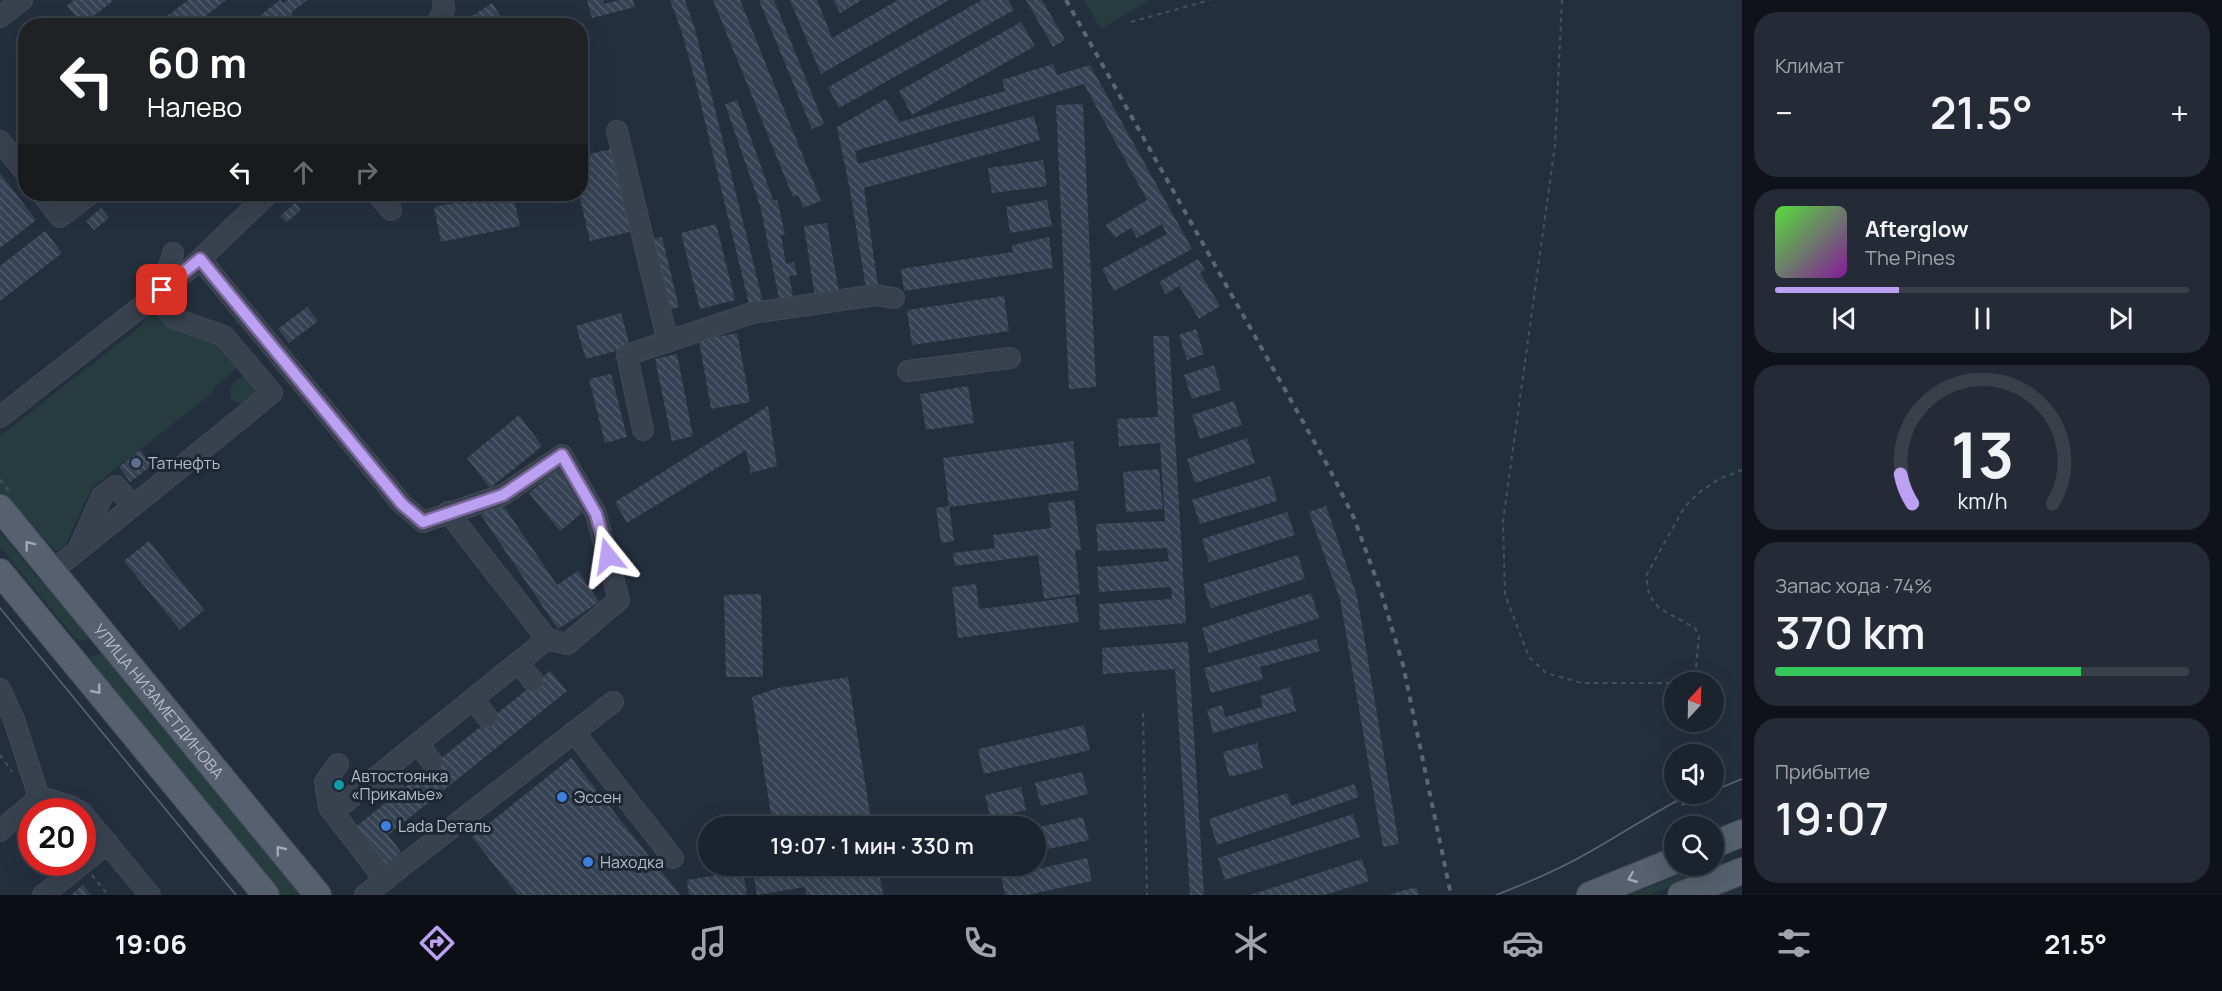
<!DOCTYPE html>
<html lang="ru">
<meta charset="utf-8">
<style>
:root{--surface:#1b232e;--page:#242b36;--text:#f1f3f6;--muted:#a0a4aa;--line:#39404a;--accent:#bca0f2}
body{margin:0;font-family:Manrope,sans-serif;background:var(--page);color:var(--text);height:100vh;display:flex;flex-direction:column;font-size:22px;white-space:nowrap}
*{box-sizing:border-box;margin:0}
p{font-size:20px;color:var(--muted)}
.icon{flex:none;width:33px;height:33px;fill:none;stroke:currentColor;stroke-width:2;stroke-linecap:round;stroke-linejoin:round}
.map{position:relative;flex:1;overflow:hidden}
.drawer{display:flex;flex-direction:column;gap:12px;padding:12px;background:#0f1319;width:480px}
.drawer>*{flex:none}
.top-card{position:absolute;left:18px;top:18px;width:570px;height:183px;border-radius:24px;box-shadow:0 6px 24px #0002,0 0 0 2px var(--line);background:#202124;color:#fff;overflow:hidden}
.needle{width:39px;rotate:22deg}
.controls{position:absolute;left:1664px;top:672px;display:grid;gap:12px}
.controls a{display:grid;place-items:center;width:60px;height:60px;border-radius:50%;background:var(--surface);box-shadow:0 6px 24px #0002,0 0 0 2px var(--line);font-size:30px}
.speed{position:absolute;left:18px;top:798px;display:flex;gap:12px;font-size:30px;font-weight:700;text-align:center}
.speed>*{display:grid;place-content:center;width:78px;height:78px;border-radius:50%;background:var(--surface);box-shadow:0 6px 24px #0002,0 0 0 2px var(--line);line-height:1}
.speed .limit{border:9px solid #d22;background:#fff;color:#111}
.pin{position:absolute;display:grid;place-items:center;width:51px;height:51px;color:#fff;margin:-26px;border-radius:12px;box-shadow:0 3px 9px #0006}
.me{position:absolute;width:66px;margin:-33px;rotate:345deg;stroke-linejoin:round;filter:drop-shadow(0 0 4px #0008)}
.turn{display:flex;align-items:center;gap:21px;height:126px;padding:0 30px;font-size:27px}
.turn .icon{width:78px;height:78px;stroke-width:2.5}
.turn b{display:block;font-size:42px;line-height:51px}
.lanes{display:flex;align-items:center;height:57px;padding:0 30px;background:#0003;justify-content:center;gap:30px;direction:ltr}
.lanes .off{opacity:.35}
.big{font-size:45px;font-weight:600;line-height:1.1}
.drawer .tile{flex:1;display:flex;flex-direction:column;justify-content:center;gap:9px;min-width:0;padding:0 21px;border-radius:24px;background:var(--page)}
.drawer .dial{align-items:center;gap:0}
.dial svg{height:156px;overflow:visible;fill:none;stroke:var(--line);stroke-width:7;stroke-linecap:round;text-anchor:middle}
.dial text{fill:var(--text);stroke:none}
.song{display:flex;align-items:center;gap:18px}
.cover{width:72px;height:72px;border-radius:9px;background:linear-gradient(135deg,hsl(110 70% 55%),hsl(290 70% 35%))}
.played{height:6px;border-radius:3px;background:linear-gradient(90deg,var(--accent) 30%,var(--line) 30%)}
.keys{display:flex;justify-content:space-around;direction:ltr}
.heat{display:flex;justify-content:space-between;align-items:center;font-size:33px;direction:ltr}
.charge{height:9px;border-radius:4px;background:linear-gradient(90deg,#34c759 74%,var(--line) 0)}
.trip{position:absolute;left:698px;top:816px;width:348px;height:60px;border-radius:30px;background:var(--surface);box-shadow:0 6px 24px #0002,0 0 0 2px var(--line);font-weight:600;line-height:60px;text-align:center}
.tabs{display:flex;height:96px;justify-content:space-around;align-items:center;background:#0b0e12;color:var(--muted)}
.tabs .icon{width:42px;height:42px}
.tabs .selected{color:var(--accent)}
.tabs b{font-size:27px;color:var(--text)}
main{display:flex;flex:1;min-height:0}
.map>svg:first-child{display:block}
.green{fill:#263c3f}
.building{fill:url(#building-back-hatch)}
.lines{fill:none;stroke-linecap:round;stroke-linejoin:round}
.minor-casing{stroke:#414a57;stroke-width:22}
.major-casing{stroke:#414a57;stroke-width:28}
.path{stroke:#3f5557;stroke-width:2;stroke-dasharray:4.5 4.5;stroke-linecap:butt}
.minor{stroke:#38414e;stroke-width:20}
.major{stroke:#56606e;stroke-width:26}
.tram{stroke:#5a6575;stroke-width:1.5}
.rail{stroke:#5a6575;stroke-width:4;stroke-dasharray:6 6;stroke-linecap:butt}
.oneway{stroke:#a1aab7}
.route-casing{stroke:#7a689d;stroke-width:15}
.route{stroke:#bca0f2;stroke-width:10}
.service-dot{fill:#5c6f8a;stroke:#1d2633;stroke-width:2}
.culture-dot{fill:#0f9aa8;stroke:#1d2633;stroke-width:2}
.shop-dot{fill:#3f7fe0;stroke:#1d2633;stroke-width:2}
.labels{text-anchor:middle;stroke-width:6;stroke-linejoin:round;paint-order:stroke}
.poi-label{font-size:16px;fill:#b4bcc9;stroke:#1d2633;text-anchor:start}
.street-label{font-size:16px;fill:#b4bcc9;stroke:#1d2633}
</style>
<main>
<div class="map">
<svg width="1742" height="895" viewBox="0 0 1742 895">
<defs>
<pattern id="building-back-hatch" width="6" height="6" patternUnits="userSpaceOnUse" patternTransform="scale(1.5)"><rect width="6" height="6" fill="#364354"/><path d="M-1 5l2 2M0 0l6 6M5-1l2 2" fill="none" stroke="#515c6b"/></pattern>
</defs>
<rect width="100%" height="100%" fill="#242f3e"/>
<path class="green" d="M1084 0H1149L1101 29Z
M157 312 218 340 238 363 235 370 212 389 214 392 204 400 202 398V401L92 487 65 546 56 551 35 529 18 516 0 494V436L141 326 146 316Z
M245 376 259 391C250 400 242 410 231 399L230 389 237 379Z
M0 532 39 579 80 617 90 634 88 639 82 641 75 638 0 547Z
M102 651 309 895H278L136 724 89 657 99 654Z
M1716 860 1719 867 1649 895H1629L1703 866H1713V862Z"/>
<path class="building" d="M74 0H114L82 25 67 6Z
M188 0H226L193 26H173L166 17Z
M280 0 283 3 288 0H307L291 13 297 21 292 26H247Z
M587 0H603L604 4 620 0H633L635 7 592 18Z
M670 0H685L695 29 764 306 750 308 695 80 682 33Z
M713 0H740L821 201 803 208 798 195 793 197Z
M759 0H774L824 124 812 129Z
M790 0H817L832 38 898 0H949L821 74Z
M833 0H862L840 13Z
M982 0H1008L1014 10 839 108 828 87Z
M1026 0H1042L1065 40 1053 47Z
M492 3 507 26H477L471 17Z
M1021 22 1035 46 912 115 899 91Z
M1053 64 1057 75 1090 65 1192 249 1114 291 1102 269 1167 234 1162 224 1137 238 1131 228 1115 238 1106 225 1147 200 1084 84 855 151 858 164 1034 116 1040 140 864 188 878 286 866 288 850 190 837 127 886 99 900 122 1005 91 1002 80Z
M737 100 773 200H777L785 234 781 235 786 264 794 262 797 275 789 276 794 301 780 303 760 205 725 104Z
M1083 104 1096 387 1069 389 1056 105Z
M616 148 634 231 590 241 579 194H580V156Z
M1043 160 1047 186 992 193 988 168Z
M0 173 36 220 0 248Z
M503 194H513L520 226 441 242 434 207Z
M1047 200 1052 226 1010 233 1006 207Z
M295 203 301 210 287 222 280 216Z
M101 208 109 218 94 230 86 221Z
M827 223 839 293 815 297 804 226Z
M716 224 735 300 700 309 681 233Z
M45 231 62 253 0 301V266Z
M662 237 679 307 666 310 649 240Z
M1049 237 1053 268 904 291 901 269 1013 252 1012 245Z
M1198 259 1205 270 1200 273 1220 306 1199 319 1179 286 1166 294 1159 282Z
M1004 296 1009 331 912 345 907 310Z
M307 307 318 321 289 343 278 329Z
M621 313 630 347 586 359 576 326Z
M1196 329 1204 354 1187 360 1179 335Z
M737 333 750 402 711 409 699 340Z
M1153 336H1169L1186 623 1100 630 1099 604 1172 599 1171 587 1099 592 1097 567 1169 561 1167 548 1098 551 1096 524 1165 521 1160 443 1119 446 1117 419 1158 417Z
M677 354 693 436 672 441 655 359Z
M1214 365 1221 390 1192 399 1184 375Z
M611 374 627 437 605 443 589 379Z
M968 386 974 423 926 430 920 394Z
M1234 401 1242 425 1200 439 1192 415Z
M768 406 777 466 751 473 746 450 627 523 615 502Z
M519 415 542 446 490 488 467 458Z
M1247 438 1255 463 1195 483 1187 459Z
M1073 441 1079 490 949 507 943 458Z
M140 450 152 465 130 482 119 467Z
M1159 469 1163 509 1126 512 1123 472Z
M557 471 588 508 560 531 529 493Z
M1270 476 1277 501 1200 524 1192 500Z
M1074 500 1081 550 1075 551 1080 594 1044 599 1038 555 955 566 953 553 995 548 993 535 1051 528 1048 503Z
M501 502 557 585 578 571 599 602 558 629 481 515Z
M949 506 954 541 941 543 936 508Z
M1326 506 1357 596 1399 844 1383 847 1340 599 1309 512Z
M1287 512 1295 535 1209 562 1202 539Z
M149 541 204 610 180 630 124 561Z
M1298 555 1305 579 1211 608 1203 584Z
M976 584 979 609 1075 597 1079 622 958 638 952 587Z
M1311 593 1319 618 1209 653 1202 628Z
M761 594 763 677H726L724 595Z
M1316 639 1320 651 1260 667 1263 679 1211 693 1204 668Z
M1188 642 1204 895H1190L1175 669 1103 674 1102 648Z
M550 671 567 691 388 835 401 852 383 867 353 829Z
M848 677 872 826H773L752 697 778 688Z
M1290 687 1296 711 1213 733 1207 710 1222 705 1225 717 1263 707 1260 696Z
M1084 725 1090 750 984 774 978 749Z
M1257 743 1263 768 1229 777 1223 752Z
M571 758 680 895H518L472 837Z
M1082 772 1088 794 1041 806 1035 783Z
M339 779 350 791 343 793 335 789 333 784Z
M1354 784 1359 797 1217 845 1209 819 1287 793 1291 806Z
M1021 787 1026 810 991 819 985 795Z
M1353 814 1360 837 1225 880 1218 858Z
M1083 817 1089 840 1035 852V828Z
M1087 858 1092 881 1027 895H1005L1001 877Z
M1362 859 1369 881 1325 895H1250Z
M752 866H878L883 895H806L805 887 757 895Z
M743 871 747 895H689L687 880Z
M83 885 91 895H71Z
M1416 887 1419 895H1391V894Z"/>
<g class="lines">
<defs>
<path id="minor" d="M0 17 22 0
M436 26 444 9 443 0
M617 131 668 342
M0 141 26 173
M42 194 60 217 90 194
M377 194 391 210
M200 259 402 504 423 522 503 495 562 455 596 514 619 600 567 644 547 639
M162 290 173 253
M908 371 1010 358
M0 417 193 266 268 194
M643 430 627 355 752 313 876 295 894 298
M133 506 272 393 224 336 173 318 156 295
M51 572 133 506 116 486 102 496 78 550
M518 662 533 681
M0 689 14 720 38 794 34 802 0 831
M473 699 487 717
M574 732 673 858
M418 744 432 762
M338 764 325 782 329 807 385 880
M381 774 394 791
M37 796 70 806 81 812
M333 812 547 639 448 512
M82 813 150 895
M43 895 108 843
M365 895 613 702"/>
<g id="major">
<path id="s1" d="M0 508 318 895"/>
<path d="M0 572 266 895"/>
<path d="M1713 845 1742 833"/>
<path d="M1590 895 1674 861"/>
<path d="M1681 895 1742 871"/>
</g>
</defs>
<use href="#minor" class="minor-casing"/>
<use href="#major" class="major-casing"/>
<path class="path" d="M1562 0 1555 145 1503 521 1505 595 1529 657 1546 673 1582 683H1674
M1131 22 1210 0
M0 480 9 491
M1689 682 1695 677 1699 636 1695 628 1659 608 1649 595 1646 576 1684 508 1698 493 1719 479 1742 470
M1143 713 1147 895
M0 755 12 772
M42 862 43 874
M92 875 108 895"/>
<use href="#minor" class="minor"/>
<use href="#major" class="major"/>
<path class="tram" d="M0 608 236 895
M1713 791 1742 779
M1682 805 1708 794
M1496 895C1522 885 1548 874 1573 861 1613 840 1650 814 1690 794"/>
<path class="rail" d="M1066 0 1329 468 1354 518 1381 592 1403 665 1451 895"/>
</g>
<defs><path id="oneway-chevron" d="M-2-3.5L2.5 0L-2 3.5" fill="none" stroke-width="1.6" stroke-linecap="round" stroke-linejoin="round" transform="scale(1.5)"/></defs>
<g class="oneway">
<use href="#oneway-chevron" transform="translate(29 545) rotate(-128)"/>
<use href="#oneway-chevron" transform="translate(97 690) rotate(51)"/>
<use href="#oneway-chevron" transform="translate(280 850) rotate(-129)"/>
<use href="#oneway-chevron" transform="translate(1632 878) rotate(158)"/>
</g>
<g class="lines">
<defs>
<path id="route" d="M162 290 200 259 402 504 423 522 503 495 562 455 596 514 608 556"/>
</defs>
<use href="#route" class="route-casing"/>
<use href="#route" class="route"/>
</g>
<circle class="service-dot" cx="136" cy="463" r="6"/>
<circle class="culture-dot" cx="339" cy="785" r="6"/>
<g class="shop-dot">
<circle cx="562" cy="797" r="6"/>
<circle cx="386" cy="826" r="6"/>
<circle cx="588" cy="862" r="6"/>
</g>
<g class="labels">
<g class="poi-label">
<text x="148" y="469">Татнефть</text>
<text x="351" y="782">Автостоянка<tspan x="351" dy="18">«Прикамье»</tspan></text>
<text x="574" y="803">Эссен</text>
<text x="398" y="832">Lada Dеталь</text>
<text x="600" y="868">Находка</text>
</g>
<g class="street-label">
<text dy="6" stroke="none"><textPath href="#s1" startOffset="250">УЛИЦА НИЗАМЕТДИНОВА</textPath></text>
</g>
</g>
</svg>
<div class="controls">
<a><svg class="needle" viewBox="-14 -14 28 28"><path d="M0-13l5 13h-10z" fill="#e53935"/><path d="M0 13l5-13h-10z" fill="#a0a4aa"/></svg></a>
<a><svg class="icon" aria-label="sound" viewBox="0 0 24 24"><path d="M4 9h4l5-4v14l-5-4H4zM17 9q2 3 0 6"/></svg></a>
<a><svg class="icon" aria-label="search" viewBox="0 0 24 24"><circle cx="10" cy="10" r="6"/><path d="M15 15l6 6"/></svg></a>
</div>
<div class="speed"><div class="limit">20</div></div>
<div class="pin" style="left:162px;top:290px;background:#d93025"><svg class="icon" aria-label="arrive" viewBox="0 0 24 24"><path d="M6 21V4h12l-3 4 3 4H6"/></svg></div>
<svg class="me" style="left:608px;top:556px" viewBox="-20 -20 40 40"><path d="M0-17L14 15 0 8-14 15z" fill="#bca0f2" stroke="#fff" stroke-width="4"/></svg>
<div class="trip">19:07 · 1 мин · 330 m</div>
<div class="top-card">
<div class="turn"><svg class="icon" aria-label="left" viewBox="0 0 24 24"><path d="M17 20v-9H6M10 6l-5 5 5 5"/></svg><div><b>60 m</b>Налево</div></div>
<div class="lanes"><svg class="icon" aria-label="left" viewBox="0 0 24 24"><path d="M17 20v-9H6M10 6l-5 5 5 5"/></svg><svg class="icon off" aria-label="ahead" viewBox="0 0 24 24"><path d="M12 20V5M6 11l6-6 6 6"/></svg><svg class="icon off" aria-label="right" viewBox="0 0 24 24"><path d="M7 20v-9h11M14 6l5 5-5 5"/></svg></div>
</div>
</div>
<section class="drawer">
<div class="tile"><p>Климат</p>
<div class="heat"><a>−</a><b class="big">21.5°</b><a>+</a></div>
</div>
<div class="tile">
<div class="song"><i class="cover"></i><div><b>Afterglow</b><p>The Pines</p></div></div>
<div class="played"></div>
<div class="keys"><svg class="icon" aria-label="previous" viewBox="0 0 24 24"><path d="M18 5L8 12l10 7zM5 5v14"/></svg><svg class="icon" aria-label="pause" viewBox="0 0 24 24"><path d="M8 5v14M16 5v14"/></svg><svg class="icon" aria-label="next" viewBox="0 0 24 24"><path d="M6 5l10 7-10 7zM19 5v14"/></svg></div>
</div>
<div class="tile dial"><svg viewBox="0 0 100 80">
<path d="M14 69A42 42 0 1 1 86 69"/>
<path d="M14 69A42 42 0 0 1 8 54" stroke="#bca0f2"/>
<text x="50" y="56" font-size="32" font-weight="700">13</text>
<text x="50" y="72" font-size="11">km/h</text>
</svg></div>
<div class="tile"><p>Запас хода · 74%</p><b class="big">370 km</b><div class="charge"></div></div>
<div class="tile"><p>Прибытие</p><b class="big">19:07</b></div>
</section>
</main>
<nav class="tabs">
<b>19:06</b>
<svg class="icon selected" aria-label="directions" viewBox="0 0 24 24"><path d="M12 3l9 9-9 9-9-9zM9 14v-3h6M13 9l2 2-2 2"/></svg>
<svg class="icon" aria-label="music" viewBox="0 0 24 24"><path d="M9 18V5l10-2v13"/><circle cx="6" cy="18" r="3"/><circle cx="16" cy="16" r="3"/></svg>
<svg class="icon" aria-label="phone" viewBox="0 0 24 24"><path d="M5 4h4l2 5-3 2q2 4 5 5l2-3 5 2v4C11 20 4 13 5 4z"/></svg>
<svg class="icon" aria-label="climate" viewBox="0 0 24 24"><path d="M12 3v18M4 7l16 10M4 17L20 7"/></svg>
<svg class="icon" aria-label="car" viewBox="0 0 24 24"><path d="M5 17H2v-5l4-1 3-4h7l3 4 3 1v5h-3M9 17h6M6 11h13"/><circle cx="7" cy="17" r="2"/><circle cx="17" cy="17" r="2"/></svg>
<svg class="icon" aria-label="filters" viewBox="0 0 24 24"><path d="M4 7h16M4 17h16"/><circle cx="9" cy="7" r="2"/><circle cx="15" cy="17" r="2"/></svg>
<b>21.5°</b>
</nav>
